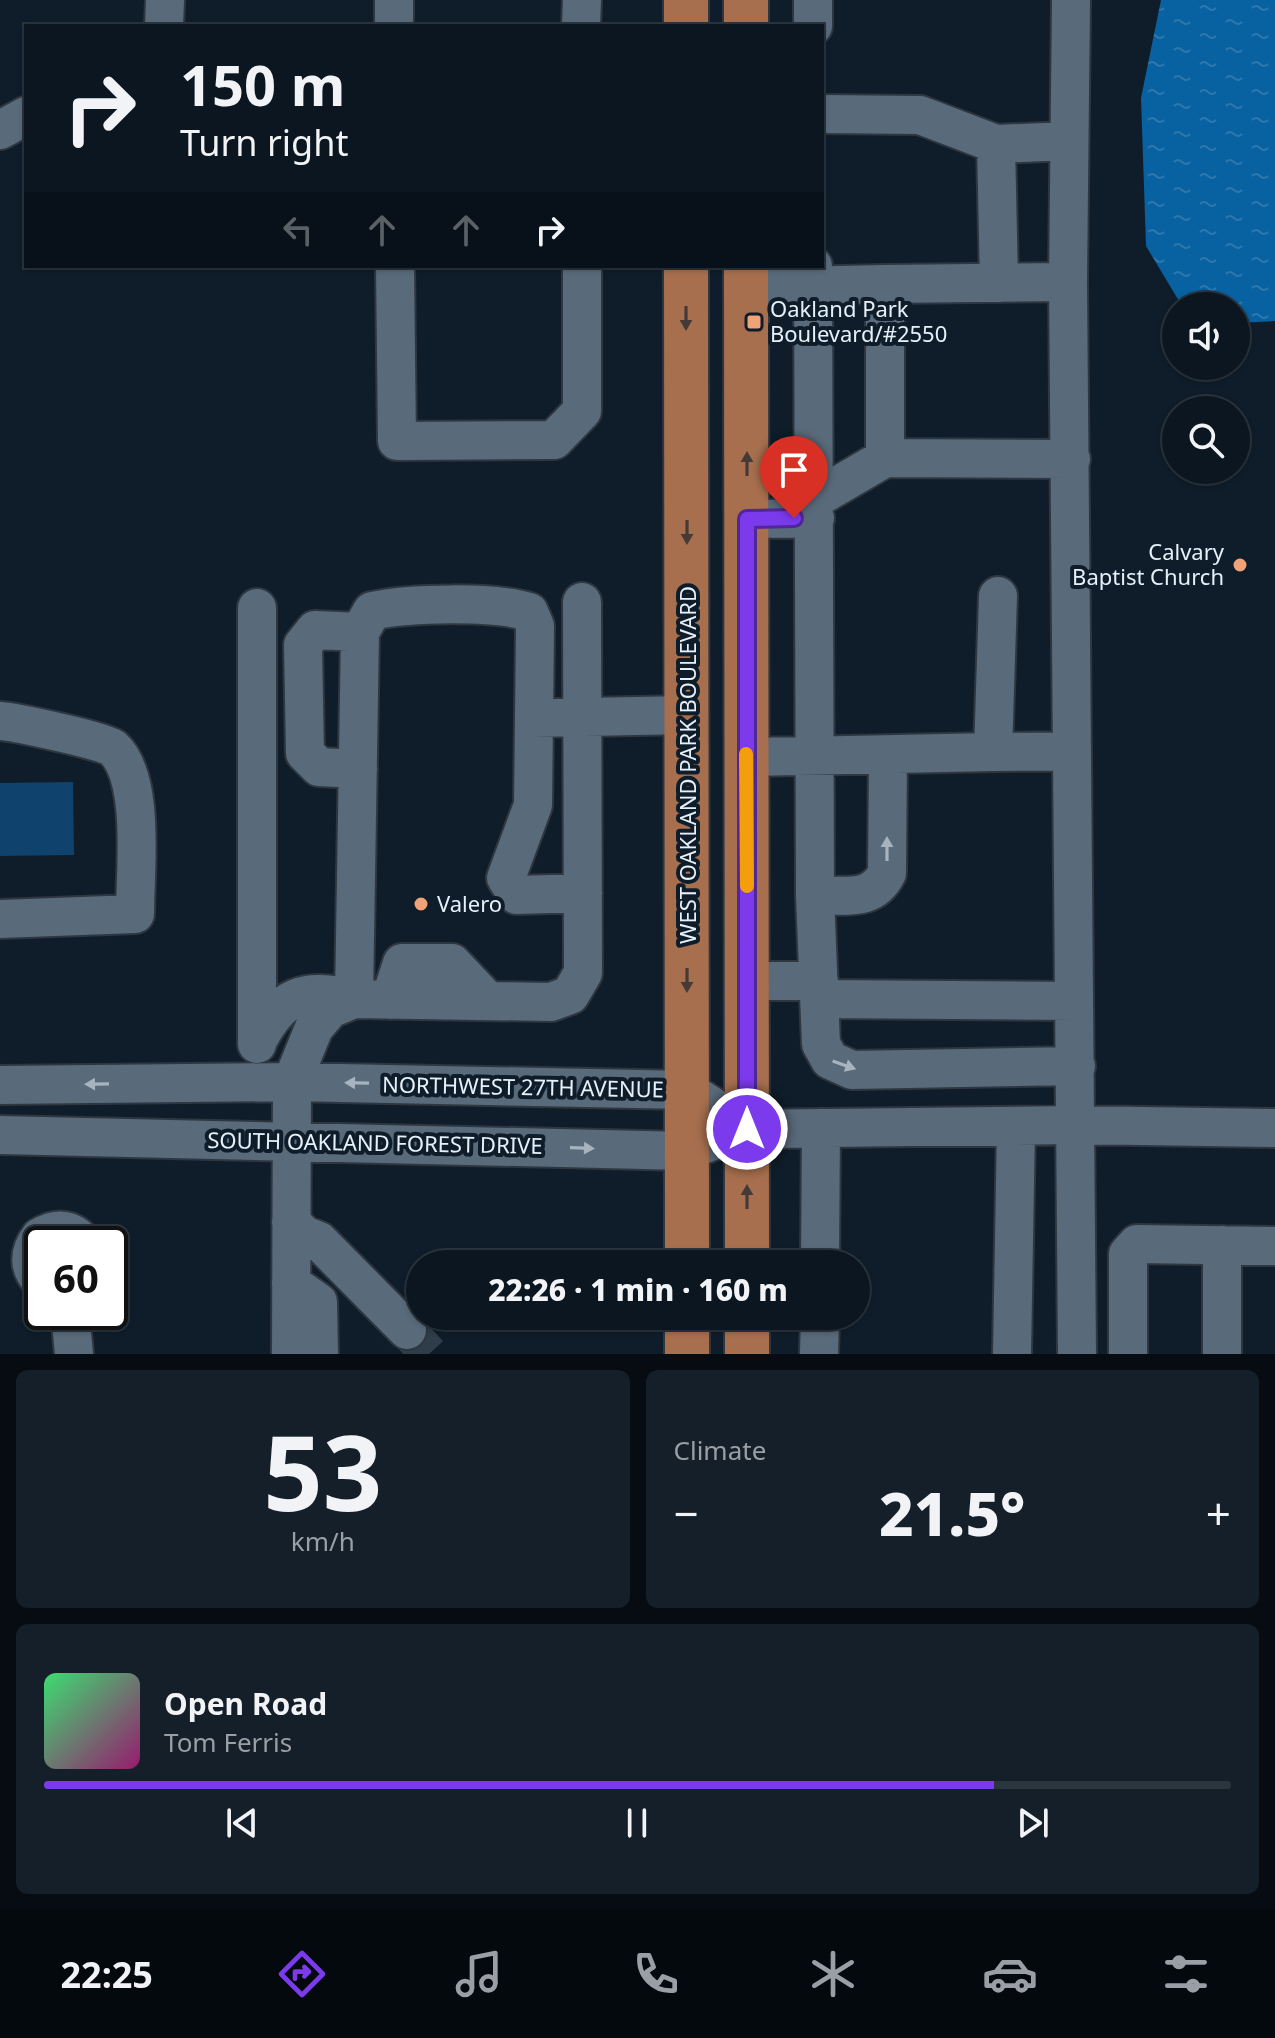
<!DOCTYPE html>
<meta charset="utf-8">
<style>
:root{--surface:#0b1620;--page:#141f29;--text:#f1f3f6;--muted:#9a9fa5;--line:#2b353e;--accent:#7c3aed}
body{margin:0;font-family:"Noto Sans",sans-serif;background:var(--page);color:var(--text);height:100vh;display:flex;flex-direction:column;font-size:30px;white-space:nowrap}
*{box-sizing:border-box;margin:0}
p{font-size:26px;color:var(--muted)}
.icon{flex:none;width:44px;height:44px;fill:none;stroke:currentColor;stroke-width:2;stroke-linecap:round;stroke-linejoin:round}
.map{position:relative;height:1354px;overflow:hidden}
.panel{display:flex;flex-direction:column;gap:16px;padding:16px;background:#060c12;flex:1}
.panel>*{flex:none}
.hud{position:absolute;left:24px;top:24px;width:800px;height:244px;border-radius:0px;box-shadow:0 2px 6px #0004,0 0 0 2px var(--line);background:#0b1620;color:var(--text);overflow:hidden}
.tools{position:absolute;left:1162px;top:292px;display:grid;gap:16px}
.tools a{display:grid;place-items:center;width:88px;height:88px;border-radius:50%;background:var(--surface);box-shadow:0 2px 6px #0004,0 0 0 2px var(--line);font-size:40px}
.speed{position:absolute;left:24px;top:1226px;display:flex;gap:16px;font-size:40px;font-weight:700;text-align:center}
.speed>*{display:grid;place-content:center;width:104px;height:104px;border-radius:50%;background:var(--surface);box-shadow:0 2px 6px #0004,0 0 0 2px var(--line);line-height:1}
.speed .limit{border:4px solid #111;border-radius:12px;background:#fff;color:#111}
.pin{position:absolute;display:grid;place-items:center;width:68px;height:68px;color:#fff;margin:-82px -34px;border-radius:50% 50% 50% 0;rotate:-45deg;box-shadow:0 0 8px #0007}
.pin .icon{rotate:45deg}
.me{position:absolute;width:88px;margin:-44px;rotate:0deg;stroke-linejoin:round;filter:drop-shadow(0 0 6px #0008)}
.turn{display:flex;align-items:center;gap:28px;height:168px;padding:0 24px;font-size:36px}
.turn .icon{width:104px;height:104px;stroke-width:2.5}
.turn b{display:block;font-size:56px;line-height:68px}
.lanes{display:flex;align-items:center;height:76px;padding:0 24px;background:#0003;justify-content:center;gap:40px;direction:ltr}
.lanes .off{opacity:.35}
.big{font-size:60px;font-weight:800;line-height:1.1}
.panel .tile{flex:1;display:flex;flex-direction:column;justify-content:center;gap:12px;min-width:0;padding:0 28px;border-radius:12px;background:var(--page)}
.panel .dial{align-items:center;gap:0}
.dial b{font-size:104px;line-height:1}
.song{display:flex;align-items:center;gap:24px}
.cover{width:96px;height:96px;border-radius:12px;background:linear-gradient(135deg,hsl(140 70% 55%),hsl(320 70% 35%))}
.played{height:8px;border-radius:4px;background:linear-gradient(90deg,var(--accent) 80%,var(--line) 80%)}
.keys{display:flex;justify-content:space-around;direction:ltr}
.heat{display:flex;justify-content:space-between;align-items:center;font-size:44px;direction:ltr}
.panel .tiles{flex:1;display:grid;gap:16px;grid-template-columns:1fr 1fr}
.tile:last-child{grid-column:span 2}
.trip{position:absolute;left:406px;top:1250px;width:464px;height:80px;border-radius:40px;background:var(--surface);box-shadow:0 2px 6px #0004,0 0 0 2px var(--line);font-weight:800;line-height:80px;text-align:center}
.tab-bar{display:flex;height:128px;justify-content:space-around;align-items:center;background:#04090d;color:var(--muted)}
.tab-bar .icon{width:56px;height:56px}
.tab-bar .selected{color:var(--accent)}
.tab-bar b{font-size:36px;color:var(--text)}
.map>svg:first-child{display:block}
.park{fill:#0f426c}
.water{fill:url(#water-ripples)}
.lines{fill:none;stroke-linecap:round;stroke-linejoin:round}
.minor-tunnel{stroke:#2f3d49;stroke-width:38;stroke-dasharray:38 19;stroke-linecap:butt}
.minor-casing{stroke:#2e3640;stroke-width:42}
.major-casing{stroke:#2e3640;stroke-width:48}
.minor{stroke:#596a7a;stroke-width:38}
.major{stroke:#a76f4e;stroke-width:44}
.oneway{fill:#443a37}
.oneway2{fill:#a7b4c0}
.route-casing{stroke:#51269a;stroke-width:20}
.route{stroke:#7c3aed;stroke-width:14}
.slow{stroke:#f59e0b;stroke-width:14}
.poi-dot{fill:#f0a278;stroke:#0f1d2a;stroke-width:3}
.labels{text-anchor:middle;stroke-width:8;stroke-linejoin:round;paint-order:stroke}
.poi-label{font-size:22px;fill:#e6f0f9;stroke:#0f1d2a;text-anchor:start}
.street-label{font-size:22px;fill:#e6f0f9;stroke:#0f1d2a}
</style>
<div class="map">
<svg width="1275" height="1354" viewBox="0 0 1275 1354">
<defs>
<pattern id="water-ripples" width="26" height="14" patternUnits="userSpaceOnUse" patternTransform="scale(2)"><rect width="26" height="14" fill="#0861a0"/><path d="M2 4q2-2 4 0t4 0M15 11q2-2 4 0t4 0" fill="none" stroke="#2c78ae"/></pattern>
</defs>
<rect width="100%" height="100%" fill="#0f1d2a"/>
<path class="park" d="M73 782 74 855 0 856V783Z"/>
<path class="water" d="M1161 0H1275V321L1236 323V306H1182L1146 246 1141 98Z"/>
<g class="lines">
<path class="minor-tunnel" d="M407 1330 429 1354"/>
<defs>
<path id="minor" d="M394 0V26
M1071 0 1068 282 1077 1354
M164 26 165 0
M581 26 582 0
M813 26V0
M822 114 920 115 996 144 1068 141
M0 130 26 116
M996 144 999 283
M395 266 397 441 554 440 582 411V266
M813 266 815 896 821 1044 830 1060 852 1070 1076 1066
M885 284 1068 282
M746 287 885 284V458L815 499
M885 458 1071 459
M747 519 815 518
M998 596 993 752 1072 751
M257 608V1044
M534 718 533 805 506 878 517 895 583 893
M0 721C15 722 105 741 113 748 146 778 135 871 135 914L0 919
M746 757 993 752
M358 769 319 767 305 753 303 645 315 630 360 632
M815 896C845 894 872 903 887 873L888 755
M747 981H819
M354 999 360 632 372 611C409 603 494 601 529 612L535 626 534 718 688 715
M820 999 1074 1001
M390 1000 402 963H452L488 1001
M257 1042C281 995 303 987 354 999L551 1002 570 995 583 973 582 602
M0 1085 292 1082 687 1090 747 1129 1076 1125 1275 1128
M0 1135 686 1151 747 1129
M291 1222 304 1235 319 1241 407 1330
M820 1264 821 1128
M42 1282C28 1268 28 1253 40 1237 57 1227 72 1228 84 1244
M291 1283 318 1302 319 1354
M70 1312 74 1354
M291 1354 292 1082 314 1028 330 1009 354 999
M819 1354 820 1316
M1012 1354 1016 1126
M1128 1354V1254L1137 1244 1275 1246
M1222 1354V1245"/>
<path id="major" d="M686 0V26
M746 0V26
M686 266 687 1264
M746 266 747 1264
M687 1316V1354
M747 1316V1354"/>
</defs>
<use href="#minor" class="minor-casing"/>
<use href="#major" class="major-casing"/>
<use href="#minor" class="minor"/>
<use href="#major" class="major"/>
</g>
<defs><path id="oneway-solid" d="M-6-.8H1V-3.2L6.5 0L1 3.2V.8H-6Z" transform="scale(2)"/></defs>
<g class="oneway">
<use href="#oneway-solid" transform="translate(686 318) rotate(90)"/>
<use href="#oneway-solid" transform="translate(747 464) rotate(-90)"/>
<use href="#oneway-solid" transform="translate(687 532) rotate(90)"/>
<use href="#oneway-solid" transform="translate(687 980) rotate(90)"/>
<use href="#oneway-solid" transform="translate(747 1197) rotate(-90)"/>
</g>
<g class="oneway2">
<use href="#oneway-solid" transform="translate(887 849) rotate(-90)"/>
<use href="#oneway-solid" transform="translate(844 1065) rotate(19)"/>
<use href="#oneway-solid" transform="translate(357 1083) rotate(-179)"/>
<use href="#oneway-solid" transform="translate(97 1084) rotate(179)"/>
<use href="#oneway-solid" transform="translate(582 1148) rotate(2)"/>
</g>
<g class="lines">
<defs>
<path id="route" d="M747 1129V519L794 518"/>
</defs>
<use href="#route" class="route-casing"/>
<use href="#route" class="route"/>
<path class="slow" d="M746 754 747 886"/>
</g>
<g class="poi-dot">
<rect x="746" y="314" width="16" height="16" rx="4"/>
<circle cx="1240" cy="565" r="8"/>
<circle cx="421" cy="904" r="8"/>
</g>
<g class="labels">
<g class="poi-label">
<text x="770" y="317">Oakland Park<tspan x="770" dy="25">Boulevard/#2550</tspan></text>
<text x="1224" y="560" text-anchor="end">Calvary<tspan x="1224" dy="25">Baptist Church</tspan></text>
<text x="437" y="912">Valero</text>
</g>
<g class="street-label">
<text transform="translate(688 765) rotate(-90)" y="8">WEST OAKLAND PARK BOULEVARD</text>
<text transform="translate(523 1087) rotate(1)" y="8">NORTHWEST 27TH AVENUE</text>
<text transform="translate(375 1143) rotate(1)" y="8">SOUTH OAKLAND FOREST DRIVE</text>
</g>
</g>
</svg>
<div class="tools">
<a><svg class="icon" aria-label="sound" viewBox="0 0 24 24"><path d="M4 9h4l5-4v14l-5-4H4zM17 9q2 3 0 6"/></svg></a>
<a><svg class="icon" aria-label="search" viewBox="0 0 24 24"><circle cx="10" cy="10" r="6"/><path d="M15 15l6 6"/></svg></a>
</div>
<div class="speed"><div class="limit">60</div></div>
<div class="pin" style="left:794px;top:518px;background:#d93025"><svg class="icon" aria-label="arrive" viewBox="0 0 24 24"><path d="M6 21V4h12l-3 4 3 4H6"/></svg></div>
<svg class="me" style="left:747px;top:1129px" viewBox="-20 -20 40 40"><circle r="17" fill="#7c3aed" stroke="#fff" stroke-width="3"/><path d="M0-11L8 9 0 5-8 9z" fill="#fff"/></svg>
<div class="trip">22:26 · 1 min · 160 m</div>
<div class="hud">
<div class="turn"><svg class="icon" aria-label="right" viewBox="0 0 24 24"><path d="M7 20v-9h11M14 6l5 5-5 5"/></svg><div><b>150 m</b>Turn right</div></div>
<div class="lanes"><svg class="icon off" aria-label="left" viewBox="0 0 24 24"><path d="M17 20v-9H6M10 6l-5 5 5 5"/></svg><svg class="icon off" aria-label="ahead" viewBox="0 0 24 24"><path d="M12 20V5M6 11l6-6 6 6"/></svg><svg class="icon off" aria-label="ahead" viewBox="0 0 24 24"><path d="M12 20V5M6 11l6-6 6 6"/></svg><svg class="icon" aria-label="right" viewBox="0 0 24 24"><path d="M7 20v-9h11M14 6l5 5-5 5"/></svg></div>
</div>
</div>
<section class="panel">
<div class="tiles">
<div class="tile dial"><b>53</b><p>km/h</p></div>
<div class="tile"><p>Climate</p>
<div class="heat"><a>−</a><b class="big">21.5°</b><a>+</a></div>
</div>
<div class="tile">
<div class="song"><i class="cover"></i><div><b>Open Road</b><p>Tom Ferris</p></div></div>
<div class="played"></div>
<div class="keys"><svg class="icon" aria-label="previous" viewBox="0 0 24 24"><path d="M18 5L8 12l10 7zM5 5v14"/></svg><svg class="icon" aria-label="pause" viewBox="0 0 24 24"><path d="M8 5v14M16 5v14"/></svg><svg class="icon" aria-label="next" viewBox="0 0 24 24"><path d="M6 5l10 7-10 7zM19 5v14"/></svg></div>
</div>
</div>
</section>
<nav class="tab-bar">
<b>22:25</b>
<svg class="icon selected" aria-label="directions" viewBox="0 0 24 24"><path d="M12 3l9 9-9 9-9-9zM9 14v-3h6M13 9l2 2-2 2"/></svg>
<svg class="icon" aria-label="music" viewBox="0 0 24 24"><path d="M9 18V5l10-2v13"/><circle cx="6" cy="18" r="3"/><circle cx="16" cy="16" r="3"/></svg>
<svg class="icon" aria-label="phone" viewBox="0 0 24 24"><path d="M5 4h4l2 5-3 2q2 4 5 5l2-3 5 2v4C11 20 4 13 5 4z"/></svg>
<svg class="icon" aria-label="climate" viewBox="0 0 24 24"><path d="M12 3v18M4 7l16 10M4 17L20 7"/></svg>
<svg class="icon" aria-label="car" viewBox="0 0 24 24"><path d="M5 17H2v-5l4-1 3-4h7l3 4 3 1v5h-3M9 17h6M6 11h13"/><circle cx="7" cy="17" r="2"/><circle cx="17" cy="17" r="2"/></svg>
<svg class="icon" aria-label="filters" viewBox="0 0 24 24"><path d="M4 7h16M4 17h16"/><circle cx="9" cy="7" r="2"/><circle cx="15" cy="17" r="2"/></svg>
</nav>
